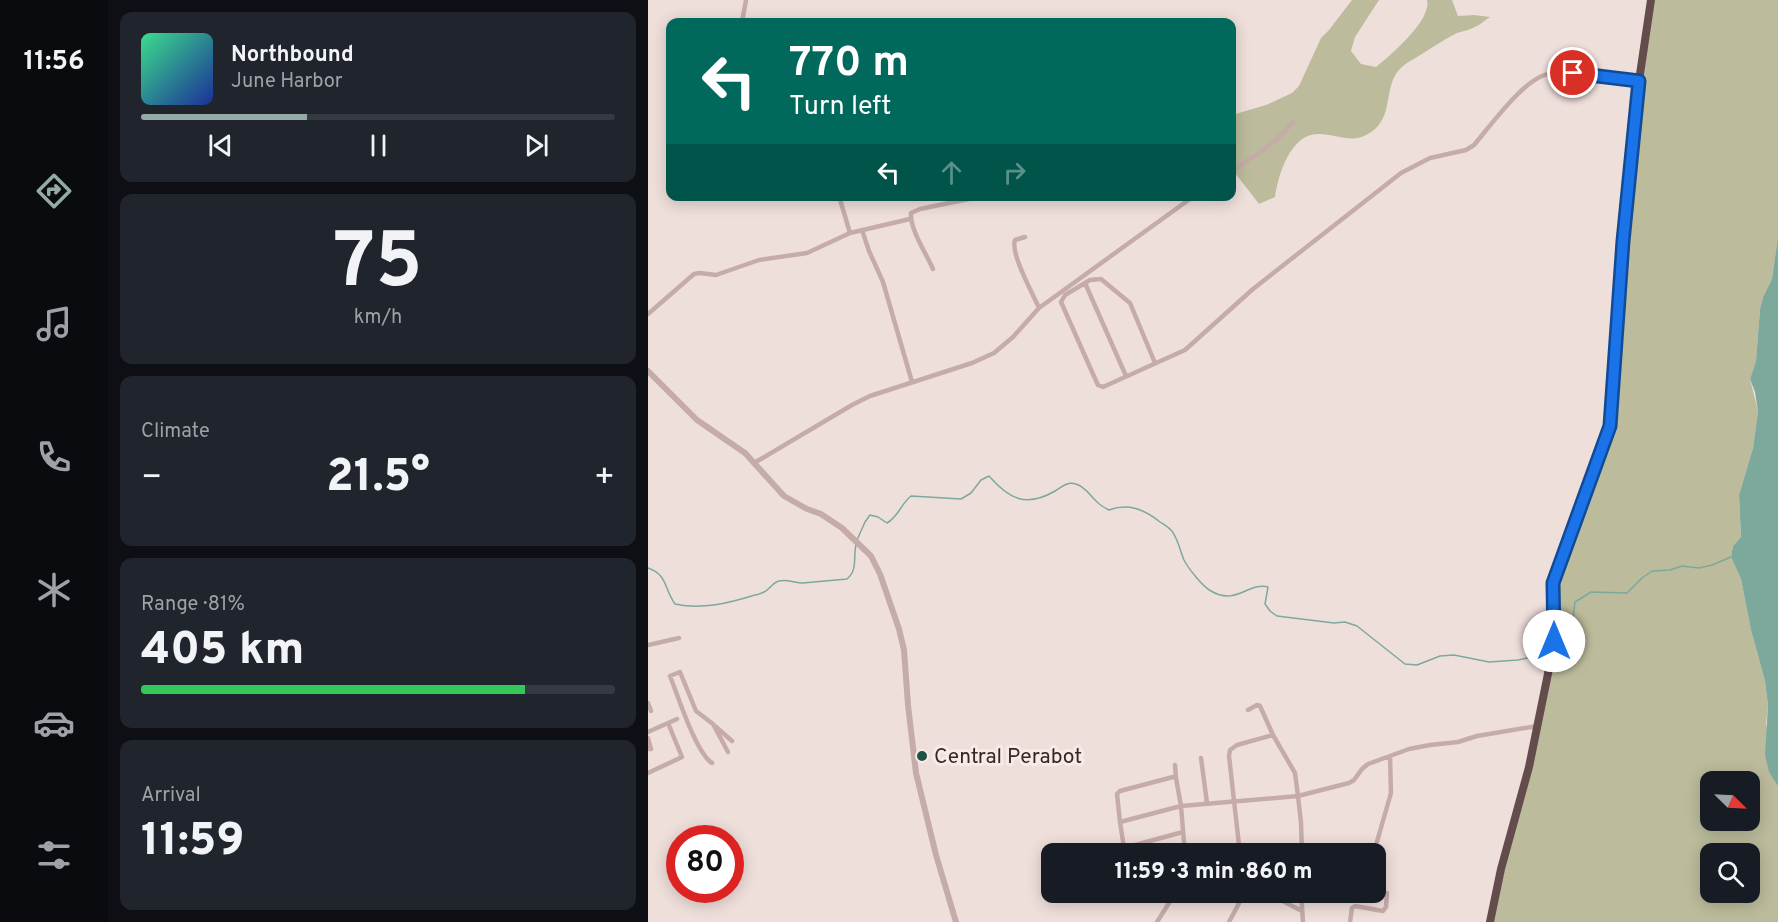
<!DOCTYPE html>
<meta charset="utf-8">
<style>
:root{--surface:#171b24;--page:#20242c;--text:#f1f3f6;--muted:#9ea1a6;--line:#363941;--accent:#93aaa6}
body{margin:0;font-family:Overpass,sans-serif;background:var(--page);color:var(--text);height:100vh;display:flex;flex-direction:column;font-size:22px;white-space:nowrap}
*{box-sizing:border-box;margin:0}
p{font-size:20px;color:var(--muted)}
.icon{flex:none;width:33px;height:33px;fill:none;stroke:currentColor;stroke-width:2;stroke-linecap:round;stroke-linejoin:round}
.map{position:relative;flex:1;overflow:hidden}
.sheet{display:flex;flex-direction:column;gap:12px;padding:12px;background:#0d0f14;width:540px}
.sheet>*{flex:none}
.top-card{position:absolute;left:18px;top:18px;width:570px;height:183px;border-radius:12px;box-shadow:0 3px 15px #0003;background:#00695c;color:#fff;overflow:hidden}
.needle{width:39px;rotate:114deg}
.controls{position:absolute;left:1052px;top:771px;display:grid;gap:12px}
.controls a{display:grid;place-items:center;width:60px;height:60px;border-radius:12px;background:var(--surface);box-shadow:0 3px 15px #0003;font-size:30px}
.speed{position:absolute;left:18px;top:825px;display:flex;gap:12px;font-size:30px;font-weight:700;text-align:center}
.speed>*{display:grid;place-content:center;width:78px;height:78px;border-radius:50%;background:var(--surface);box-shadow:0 3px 15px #0003;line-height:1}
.speed .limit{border:9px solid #d22;background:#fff;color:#111}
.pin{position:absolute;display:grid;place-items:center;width:51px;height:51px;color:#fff;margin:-26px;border:3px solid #fff;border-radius:50%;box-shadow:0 2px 6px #0007}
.me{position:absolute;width:66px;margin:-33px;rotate:0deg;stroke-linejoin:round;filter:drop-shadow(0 0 4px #0008)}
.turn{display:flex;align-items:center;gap:21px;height:126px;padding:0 24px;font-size:27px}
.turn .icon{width:78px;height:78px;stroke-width:2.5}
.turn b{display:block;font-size:42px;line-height:51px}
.lanes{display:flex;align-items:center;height:57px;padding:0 24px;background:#0003;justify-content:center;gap:30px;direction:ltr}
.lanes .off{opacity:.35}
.big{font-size:45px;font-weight:800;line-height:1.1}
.sheet .widget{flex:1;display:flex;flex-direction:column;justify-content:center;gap:9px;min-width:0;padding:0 21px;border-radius:12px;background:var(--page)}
.sheet .dial{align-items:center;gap:0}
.dial b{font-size:78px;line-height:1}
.song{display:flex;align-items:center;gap:18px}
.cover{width:72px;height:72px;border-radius:9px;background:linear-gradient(135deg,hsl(150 70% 55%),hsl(230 70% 35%))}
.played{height:6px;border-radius:3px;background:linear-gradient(90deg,var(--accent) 35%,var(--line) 35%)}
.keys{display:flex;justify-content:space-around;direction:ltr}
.heat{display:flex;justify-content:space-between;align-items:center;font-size:33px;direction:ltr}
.charge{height:9px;border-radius:4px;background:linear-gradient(90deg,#34c759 81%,var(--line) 0)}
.trip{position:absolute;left:393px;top:843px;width:345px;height:60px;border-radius:12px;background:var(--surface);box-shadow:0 3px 15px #0003;font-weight:800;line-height:60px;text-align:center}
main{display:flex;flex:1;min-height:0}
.tabs{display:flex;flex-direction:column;width:108px;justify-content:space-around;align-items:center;background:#090b0e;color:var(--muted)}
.tabs .icon{width:42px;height:42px}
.tabs .on{color:var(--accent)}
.tabs b{font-size:27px;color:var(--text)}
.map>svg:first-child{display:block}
.green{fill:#bcbc9c;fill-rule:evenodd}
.water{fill:#7da99d}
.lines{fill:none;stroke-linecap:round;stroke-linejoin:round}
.stream{stroke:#7da99d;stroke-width:1.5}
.minor{stroke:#c6aca8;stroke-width:4.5}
.tertiary{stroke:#c6aca8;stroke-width:6}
.trunk{stroke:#644c4d;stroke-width:8}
.route-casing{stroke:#114b97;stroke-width:15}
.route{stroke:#1a73e8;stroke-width:10}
.poi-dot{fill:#215144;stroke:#f7eae7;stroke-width:2}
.labels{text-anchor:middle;stroke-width:6;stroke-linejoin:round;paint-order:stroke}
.poi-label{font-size:21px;fill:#332728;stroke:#f7eae7;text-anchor:start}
</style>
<main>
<nav class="tabs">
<b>11:56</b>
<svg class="icon on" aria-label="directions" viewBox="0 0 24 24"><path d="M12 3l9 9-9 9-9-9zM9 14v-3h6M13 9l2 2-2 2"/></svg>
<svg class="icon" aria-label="music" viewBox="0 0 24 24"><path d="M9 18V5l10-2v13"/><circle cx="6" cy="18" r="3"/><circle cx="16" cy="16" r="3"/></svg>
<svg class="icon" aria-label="phone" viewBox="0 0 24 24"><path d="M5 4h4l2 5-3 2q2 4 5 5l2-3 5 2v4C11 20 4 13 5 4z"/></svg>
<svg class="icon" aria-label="climate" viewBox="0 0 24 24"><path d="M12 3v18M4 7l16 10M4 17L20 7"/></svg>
<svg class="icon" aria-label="car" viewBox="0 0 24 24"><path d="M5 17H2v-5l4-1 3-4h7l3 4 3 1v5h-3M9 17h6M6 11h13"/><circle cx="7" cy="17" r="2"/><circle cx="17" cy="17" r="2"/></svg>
<svg class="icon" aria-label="filters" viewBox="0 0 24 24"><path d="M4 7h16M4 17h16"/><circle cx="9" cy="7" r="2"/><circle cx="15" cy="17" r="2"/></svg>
</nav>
<section class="sheet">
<div class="widget">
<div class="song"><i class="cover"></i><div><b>Northbound</b><p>June Harbor</p></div></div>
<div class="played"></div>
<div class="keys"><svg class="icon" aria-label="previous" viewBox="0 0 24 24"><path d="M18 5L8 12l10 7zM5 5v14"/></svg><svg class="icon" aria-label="pause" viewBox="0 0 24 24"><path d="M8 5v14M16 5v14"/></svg><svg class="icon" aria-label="next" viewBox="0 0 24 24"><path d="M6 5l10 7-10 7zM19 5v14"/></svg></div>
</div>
<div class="widget dial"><b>75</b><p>km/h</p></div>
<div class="widget"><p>Climate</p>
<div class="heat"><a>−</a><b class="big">21.5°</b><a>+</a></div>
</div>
<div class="widget"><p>Range · 81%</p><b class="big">405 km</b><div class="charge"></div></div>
<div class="widget"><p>Arrival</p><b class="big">11:59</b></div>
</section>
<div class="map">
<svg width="1130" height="922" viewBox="0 0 1130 922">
<rect width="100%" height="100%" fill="#efdfdb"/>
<path class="green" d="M704 0H731L707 37 703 51 713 64 728 67C743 55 784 20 779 0H804L810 16 826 15 842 17C837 20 832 25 827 27 821 30 815 31 809 33 797 39 785 47 774 54 766 59 757 63 751 70 736 87 745 113 727 129 706 147 692 134 670 134 642 134 630 176 627 197L611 204 584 169V115L618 105 644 93 651 86 673 38 681 30Z
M1005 0H1130V236L1124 279 1115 297 1112 309 1108 361 1102 379 1110 411 1105 448 1091 495 1093 537 1085 546 1083 557 1093 579 1103 630 1117 681 1120 705 1118 724 1130 786V922H845L853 879 889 742 910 638 907 590 905 585 963 435C971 391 969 344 973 299 982 199 992 100 1005 0ZM1062 782H1101V820H1062ZM1062 854H1101V892H1062Z"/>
<path class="water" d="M1130 236V786L1121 772 1117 755 1120 705 1117 681 1103 630 1093 579 1083 557 1085 546 1093 537 1091 495 1105 448 1110 411 1107 392 1102 379 1108 361 1112 309 1115 297 1124 279Z"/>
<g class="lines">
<path class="stream" d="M209 540 217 522 222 515 230 517 239 523C250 517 253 504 263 496L313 499 323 493 333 480 341 476C361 499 378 508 407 491 414 487 419 481 428 484 438 487 442 496 449 502 452 505 457 508 461 510 480 503 496 509 512 522 515 524 520 527 523 530 530 538 532 551 536 560 540 568 555 587 563 591 588 606 600 582 620 587L617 604 622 611 629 616 686 623 697 622 709 626 757 664 769 665 792 656 806 655 841 662 870 660 896 654 902 651
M0 568C20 575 16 589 27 604 54 610 81 603 107 595 109 595 114 593 116 592 122 589 124 583 131 581 139 579 147 583 155 583L199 579C210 570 205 557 208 545
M909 647 923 636 927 602 943 592 979 593 994 578 1004 571 1022 570 1034 566 1051 568 1064 565 1083 557"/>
<path class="minor" d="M94 22 98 0
M541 22 546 21
M584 171C608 155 626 145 645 122
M191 196 202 233
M214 230 221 251 235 282 264 382
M377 237 367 240C362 253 385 294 391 308
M285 269C278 253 262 230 263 213L272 209 335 196
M437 283 417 295 413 302 449 383 450 385 455 387 537 350 605 289 753 173 782 158 818 150 826 145C843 125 871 86 894 76 915 67 967 78 991 81
M0 314 46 274 52 273 68 275 111 260 159 253 202 233 262 219
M478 376 437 283 442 280 453 279 482 303 507 363
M106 463 204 405 222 396 324 363 346 353 365 337 391 308 546 196
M0 645 31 638
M0 703 3 711
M67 726 84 741
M0 732 29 719
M0 738 3 749H0
M553 758 559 803
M64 763C48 753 30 696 22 676L32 672 48 711 65 724 80 752
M527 765 528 778
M0 773 34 757 20 723
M472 822 476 848 535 832
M728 845 743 793 742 756
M537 854 533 806 528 778 525 777 472 791 469 794 472 822 533 806 650 796 647 773 625 735 612 706 609 705 600 710
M592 854 581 756 582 750 589 745 625 735
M654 854 653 823 650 796 701 783 706 780 714 769 720 764 761 749 782 745 810 742 829 736 889 726
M492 892 497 896
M617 892 654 911
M653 892 655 922
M509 922 528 892
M581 922 597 892
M702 922 704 908 707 906 735 911 738 907 739 893"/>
<path class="tertiary" d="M0 371 49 420 97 453 136 496 159 509 173 514 194 528 223 556 232 574 251 629 256 650 260 705 268 773 288 855 308 922"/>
<path class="trunk" d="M842 922 853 869 881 767 904 654 906 635 905 583 962 426 975 241 987 108 1003 0"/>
</g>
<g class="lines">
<defs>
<path id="route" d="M906 641 905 583 962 426 975 241 991 81 925 73"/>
</defs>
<use href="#route" class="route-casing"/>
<use href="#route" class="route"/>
</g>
<circle class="poi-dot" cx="274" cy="756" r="6"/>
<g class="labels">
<g class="poi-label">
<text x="286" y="763">Central Perabot</text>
</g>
</g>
</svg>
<div class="controls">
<a><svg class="needle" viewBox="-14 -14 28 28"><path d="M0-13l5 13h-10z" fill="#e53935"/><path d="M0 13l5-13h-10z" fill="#9ea1a6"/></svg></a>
<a><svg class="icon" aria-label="search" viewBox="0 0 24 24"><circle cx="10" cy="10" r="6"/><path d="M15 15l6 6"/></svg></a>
</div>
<div class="speed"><div class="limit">80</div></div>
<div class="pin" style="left:925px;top:73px;background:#d93025"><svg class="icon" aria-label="arrive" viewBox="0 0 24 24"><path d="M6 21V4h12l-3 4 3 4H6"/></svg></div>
<svg class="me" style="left:906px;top:641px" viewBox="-20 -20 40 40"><circle r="19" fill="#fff"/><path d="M0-13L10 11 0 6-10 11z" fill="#1a73e8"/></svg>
<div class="trip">11:59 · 3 min · 860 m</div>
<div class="top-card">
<div class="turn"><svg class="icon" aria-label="left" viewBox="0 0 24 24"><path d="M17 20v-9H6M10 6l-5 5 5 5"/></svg><div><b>770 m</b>Turn left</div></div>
<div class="lanes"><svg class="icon" aria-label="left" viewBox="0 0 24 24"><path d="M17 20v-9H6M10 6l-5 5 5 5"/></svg><svg class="icon off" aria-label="ahead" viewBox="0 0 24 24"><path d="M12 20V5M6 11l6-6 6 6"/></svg><svg class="icon off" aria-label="right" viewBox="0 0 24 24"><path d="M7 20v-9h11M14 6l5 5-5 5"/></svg></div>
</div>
</div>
</main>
